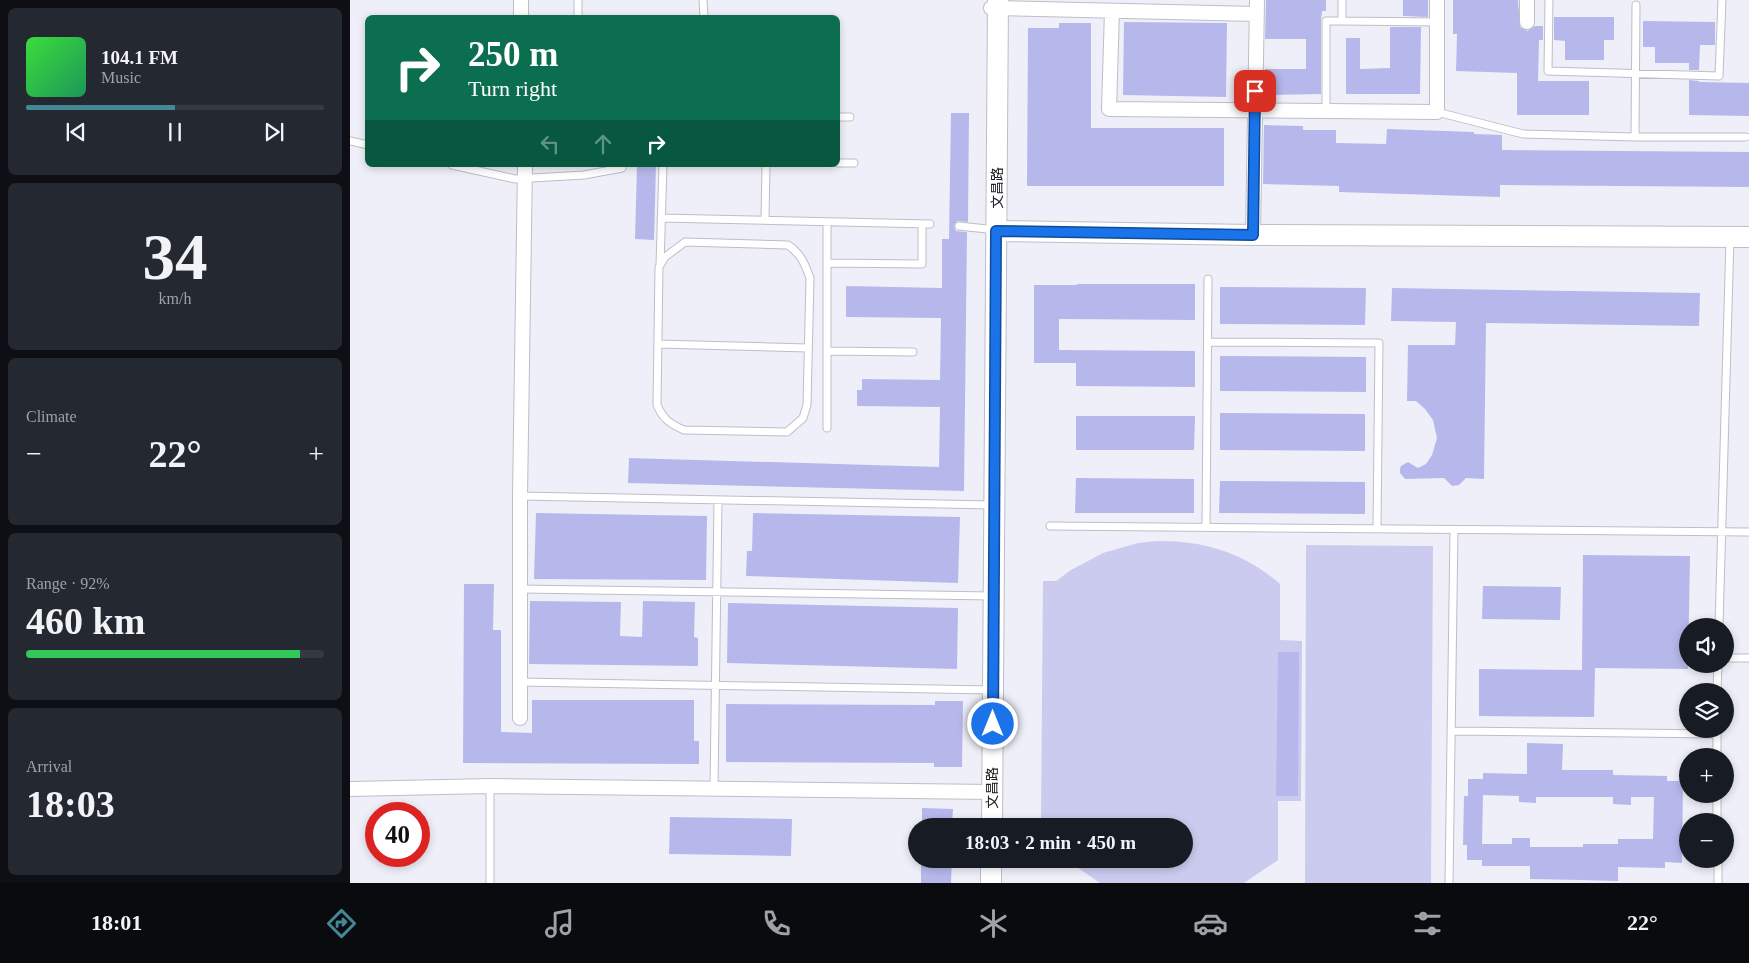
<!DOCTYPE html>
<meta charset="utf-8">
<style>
:root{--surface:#171b24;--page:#242831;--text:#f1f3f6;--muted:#9ea1a6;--line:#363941;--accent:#438895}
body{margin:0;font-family:"Times New Roman","Noto Sans SC",serif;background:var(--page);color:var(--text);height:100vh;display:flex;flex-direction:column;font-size:19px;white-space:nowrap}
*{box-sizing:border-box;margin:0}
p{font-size:16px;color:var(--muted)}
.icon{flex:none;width:28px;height:28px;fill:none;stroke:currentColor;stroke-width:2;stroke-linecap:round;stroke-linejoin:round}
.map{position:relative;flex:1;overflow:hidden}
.panel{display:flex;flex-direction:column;gap:8px;padding:8px;background:#0d0f14;width:350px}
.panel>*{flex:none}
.hud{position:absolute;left:15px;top:15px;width:475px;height:152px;border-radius:8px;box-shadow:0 2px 8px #0003;background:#0b6e4f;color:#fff;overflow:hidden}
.controls{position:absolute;left:1329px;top:618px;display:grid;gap:10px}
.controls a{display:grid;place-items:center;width:55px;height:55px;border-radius:50%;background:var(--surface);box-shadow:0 2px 8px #0003;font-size:25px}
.speed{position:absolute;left:15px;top:802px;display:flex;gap:10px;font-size:25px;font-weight:700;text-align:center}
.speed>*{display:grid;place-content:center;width:65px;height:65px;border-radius:50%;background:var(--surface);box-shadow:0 2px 8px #0003;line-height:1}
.speed .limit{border:8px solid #d22;background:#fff;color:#111}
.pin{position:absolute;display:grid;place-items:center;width:42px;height:42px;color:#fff;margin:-21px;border-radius:10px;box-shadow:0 2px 8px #0006}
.me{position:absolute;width:55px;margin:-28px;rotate:0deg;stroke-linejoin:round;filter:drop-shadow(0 0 4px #0008)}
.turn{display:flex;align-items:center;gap:18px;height:105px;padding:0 20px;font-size:22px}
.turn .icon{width:65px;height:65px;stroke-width:2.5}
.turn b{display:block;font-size:35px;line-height:42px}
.lanes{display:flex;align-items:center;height:48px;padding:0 20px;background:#0003;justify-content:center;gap:25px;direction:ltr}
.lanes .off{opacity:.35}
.big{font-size:38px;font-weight:700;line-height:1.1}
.panel .card{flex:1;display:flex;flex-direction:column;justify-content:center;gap:8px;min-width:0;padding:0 18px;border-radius:8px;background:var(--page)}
.panel .dial{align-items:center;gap:0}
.dial b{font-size:65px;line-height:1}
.song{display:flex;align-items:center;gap:15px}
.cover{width:60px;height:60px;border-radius:8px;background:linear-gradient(135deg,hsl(120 70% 55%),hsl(150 70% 35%))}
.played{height:5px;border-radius:2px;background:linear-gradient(90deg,var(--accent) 50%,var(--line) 50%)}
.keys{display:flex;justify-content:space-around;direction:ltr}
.heat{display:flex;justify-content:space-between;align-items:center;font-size:28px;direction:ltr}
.charge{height:8px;border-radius:4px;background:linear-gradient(90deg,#34c759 92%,var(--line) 0)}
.trip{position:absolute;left:558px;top:818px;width:285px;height:50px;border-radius:25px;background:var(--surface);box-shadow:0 2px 8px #0003;font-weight:700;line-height:50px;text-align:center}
.dock{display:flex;height:80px;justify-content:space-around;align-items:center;background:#090b0e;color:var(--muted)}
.dock .icon{width:35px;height:35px}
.dock .active{color:var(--accent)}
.dock b{font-size:22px;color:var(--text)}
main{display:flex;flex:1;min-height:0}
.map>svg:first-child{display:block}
.green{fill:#cacbee}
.building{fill:#b6b8eb;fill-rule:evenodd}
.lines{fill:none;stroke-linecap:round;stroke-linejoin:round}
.lane-casing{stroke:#bdbec7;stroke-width:9}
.street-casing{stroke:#bdbec7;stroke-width:16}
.secondary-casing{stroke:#bdbec7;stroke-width:22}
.lane{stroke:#fff;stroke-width:7}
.street{stroke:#fff;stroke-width:14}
.secondary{stroke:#fff;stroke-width:20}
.route-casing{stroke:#114b97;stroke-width:12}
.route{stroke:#1a73e8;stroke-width:9}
.labels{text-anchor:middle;stroke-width:5;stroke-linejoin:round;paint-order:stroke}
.street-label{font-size:14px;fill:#212125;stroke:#fff}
</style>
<main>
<section class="panel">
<div class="card">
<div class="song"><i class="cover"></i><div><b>104.1 FM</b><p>Music</p></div></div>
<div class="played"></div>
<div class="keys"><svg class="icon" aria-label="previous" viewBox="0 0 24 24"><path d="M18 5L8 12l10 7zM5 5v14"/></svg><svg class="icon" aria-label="pause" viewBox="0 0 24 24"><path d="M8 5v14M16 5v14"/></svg><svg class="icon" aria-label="next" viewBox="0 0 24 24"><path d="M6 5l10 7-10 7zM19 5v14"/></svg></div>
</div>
<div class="card dial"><b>34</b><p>km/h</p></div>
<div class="card"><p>Climate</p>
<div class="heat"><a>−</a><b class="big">22°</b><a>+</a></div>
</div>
<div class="card"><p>Range · 92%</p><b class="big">460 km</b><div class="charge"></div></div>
<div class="card"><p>Arrival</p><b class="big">18:03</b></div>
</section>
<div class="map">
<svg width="1399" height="883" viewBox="0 0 1399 883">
<rect width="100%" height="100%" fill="#efeff9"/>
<path class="green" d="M806 541C853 540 895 553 930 584V640L952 641 951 801H928V860L894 883H750L715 859H834V826H704V819H691L693 581H706L721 570 753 553 788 543Z
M956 545 1083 546 1081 883H955Z"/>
<path class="building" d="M916 0H976V11H972L971 21V94L914 95 915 69H956V39H915Z
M1053 0H1078V17L1053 16Z
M1103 0H1168L1170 27 1177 31 1185 26H1193V40H1189L1188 81H1239V115H1167V73L1106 71 1107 34H1103Z
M1204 17H1264V40H1254V60H1215V41L1204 40Z
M1293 21 1365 22V45H1350L1349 70H1339V63H1305V47H1293Z
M774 22 877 23 876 97 773 95Z
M709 23H741V128H874V186H677L678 28H709Z
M1040 27H1071L1070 94H996V38H1010V69L1040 68Z
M1339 80 1349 81V82L1399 83V116L1339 115Z
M601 113H619L618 222 607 221 604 226 606 231 617 232 614 491 278 483 279 458 589 467 590 407 507 406V390H512V379L590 380 591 318 496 317V286L592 288V239H599Z
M914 125 953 126V130H986V143L1036 144 1037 129 1124 132V134L1152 135V150L1399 152V187L1150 185V197L989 192V186L913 184Z
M287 165H306L304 240 285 239Z
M727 284H845V320L709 319V350L845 351V387L726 386V363H684V285H727Z
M870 287 1016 288 1015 325 870 324Z
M1042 288 1350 293 1349 326 1136 323 1134 479 1116 478 1109 485 1102 486 1094 478 1055 479 1050 473V469L1051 466 1058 462 1068 468 1076 464 1082 455 1087 438 1083 420 1075 409 1066 401H1057L1058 345H1105L1106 322 1041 321Z
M870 356 1016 357V392L870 391Z
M870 413 1015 414V451L870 450Z
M726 416H845L844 450H726Z
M726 478 844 479V513H725Z
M870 481 1015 482V514L869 513Z
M186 513 357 516 356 580 184 579Z
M403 513 610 517 608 583 396 576 397 551H402Z
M1233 555 1340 556 1338 669 1245 668 1244 717 1129 716V669L1232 670Z
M114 584H144L143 630H151V732L182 733V700H344V741H349V764L113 763Z
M1133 586 1211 587 1210 620 1132 619Z
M180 601 271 602 270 636 292 637 293 601 345 602 344 637 348 638V666L179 664Z
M378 603 608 608 607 669 377 663Z
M928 652H949L948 796H926Z
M585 701H613L612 767H584V763L376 762V704L585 705Z
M1177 743 1213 744 1212 770H1263V775L1317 776V781H1333L1332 863 1315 862V868L1268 867V881L1232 880 1180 879V866H1132V860H1117V845H1113L1114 796H1118V779H1133V773L1177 774ZM1133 795 1169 796V802L1186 803V797H1263V804L1281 805V797H1304L1303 839H1268V844H1233V847H1180V838H1162V844H1132Z
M572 808 603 809 602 826H572Z
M320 817 442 819 441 856 319 854Z
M571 859H602L601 883H571Z"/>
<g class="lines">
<defs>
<path id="lane" d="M228 0V18
M353 0 354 18
M992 0V21L1087 22
M1199 0 1198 71 1369 76 1372 0
M976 111V21H992
M1087 112 1173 134 1285 137H1396
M488 117H500
M1285 137 1286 5
M0 141 18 145
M488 163H504
M102 165 165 179 234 175 272 168
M311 218 580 224
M415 220 416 165
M609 226 637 229
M335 242 438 245C451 254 455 264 460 278L457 405 453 418 437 432 334 430C320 424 313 419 307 405L309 267 315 257Z
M477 263 572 264V224
M310 265 313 165
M858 342 1029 343 1027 529
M308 344 458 348
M477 351 563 352
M477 428V222
M170 496 642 505
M700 526 1399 532
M856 527 858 279
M170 589 642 596
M1369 626 1380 238
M1375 658H1399
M170 682 642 690
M1367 691 1368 664
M1367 729V756
M1101 731 1367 734
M364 788 368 500
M1367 794V821
M1368 859V883
M140 883V786
M1099 883 1104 530"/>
<path id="street" d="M171 0V18
M641 8 907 14
M762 11 759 109 1087 112V0
M1177 22V0
M903 235 907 0
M170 718V496L175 165
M0 789 140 786 642 792"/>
<path id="secondary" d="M646 231 903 235 1399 237
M642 826 648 0
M641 883V859"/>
</defs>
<use href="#lane" class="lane-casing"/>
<use href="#street" class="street-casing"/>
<use href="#secondary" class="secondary-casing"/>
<use href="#lane" class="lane"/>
<use href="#street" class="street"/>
<use href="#secondary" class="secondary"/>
</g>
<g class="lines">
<defs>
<path id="route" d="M643 724 646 231 903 235 905 91"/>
</defs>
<use href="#route" class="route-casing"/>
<use href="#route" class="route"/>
</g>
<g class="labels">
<g class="street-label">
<text transform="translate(647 188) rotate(-90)" y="5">文昌路</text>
<text transform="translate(642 788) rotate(-90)" y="5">文昌路</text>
</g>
</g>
</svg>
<div class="controls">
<a><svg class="icon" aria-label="sound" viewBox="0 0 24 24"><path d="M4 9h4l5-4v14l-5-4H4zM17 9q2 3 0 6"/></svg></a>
<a><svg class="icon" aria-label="layers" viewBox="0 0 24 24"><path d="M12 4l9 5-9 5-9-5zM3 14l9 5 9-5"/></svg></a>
<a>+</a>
<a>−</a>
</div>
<div class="speed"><div class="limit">40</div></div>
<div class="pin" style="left:905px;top:91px;background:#d93025"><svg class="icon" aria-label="arrive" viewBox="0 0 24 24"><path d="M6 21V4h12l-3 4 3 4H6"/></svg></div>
<svg class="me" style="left:643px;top:724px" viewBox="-20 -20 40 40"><circle r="17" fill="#1a73e8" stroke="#fff" stroke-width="3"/><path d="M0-11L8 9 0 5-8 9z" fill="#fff"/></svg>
<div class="trip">18:03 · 2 min · 450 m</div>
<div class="hud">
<div class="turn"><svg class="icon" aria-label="right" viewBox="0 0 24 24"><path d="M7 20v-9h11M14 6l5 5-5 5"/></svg><div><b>250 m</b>Turn right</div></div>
<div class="lanes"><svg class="icon off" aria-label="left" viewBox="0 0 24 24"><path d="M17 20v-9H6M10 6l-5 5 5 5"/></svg><svg class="icon off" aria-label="ahead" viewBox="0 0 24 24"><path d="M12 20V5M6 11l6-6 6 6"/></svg><svg class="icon" aria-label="right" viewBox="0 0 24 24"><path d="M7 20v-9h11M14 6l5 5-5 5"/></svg></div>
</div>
</div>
</main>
<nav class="dock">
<b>18:01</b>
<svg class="icon active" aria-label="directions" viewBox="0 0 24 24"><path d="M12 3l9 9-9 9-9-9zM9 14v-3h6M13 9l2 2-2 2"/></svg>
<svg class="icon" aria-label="music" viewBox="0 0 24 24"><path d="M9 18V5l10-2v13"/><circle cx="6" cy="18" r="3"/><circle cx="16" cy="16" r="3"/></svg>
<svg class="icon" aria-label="phone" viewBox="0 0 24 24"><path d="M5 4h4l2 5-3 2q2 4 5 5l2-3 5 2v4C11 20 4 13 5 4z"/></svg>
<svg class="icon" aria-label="climate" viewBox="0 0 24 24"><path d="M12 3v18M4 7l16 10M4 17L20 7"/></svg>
<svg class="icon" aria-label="car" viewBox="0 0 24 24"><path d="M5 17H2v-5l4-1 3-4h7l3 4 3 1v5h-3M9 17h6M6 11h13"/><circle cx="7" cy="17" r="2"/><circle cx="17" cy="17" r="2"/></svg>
<svg class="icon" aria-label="filters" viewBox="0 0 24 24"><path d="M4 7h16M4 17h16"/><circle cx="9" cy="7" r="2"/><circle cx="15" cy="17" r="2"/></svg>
<b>22°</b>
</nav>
